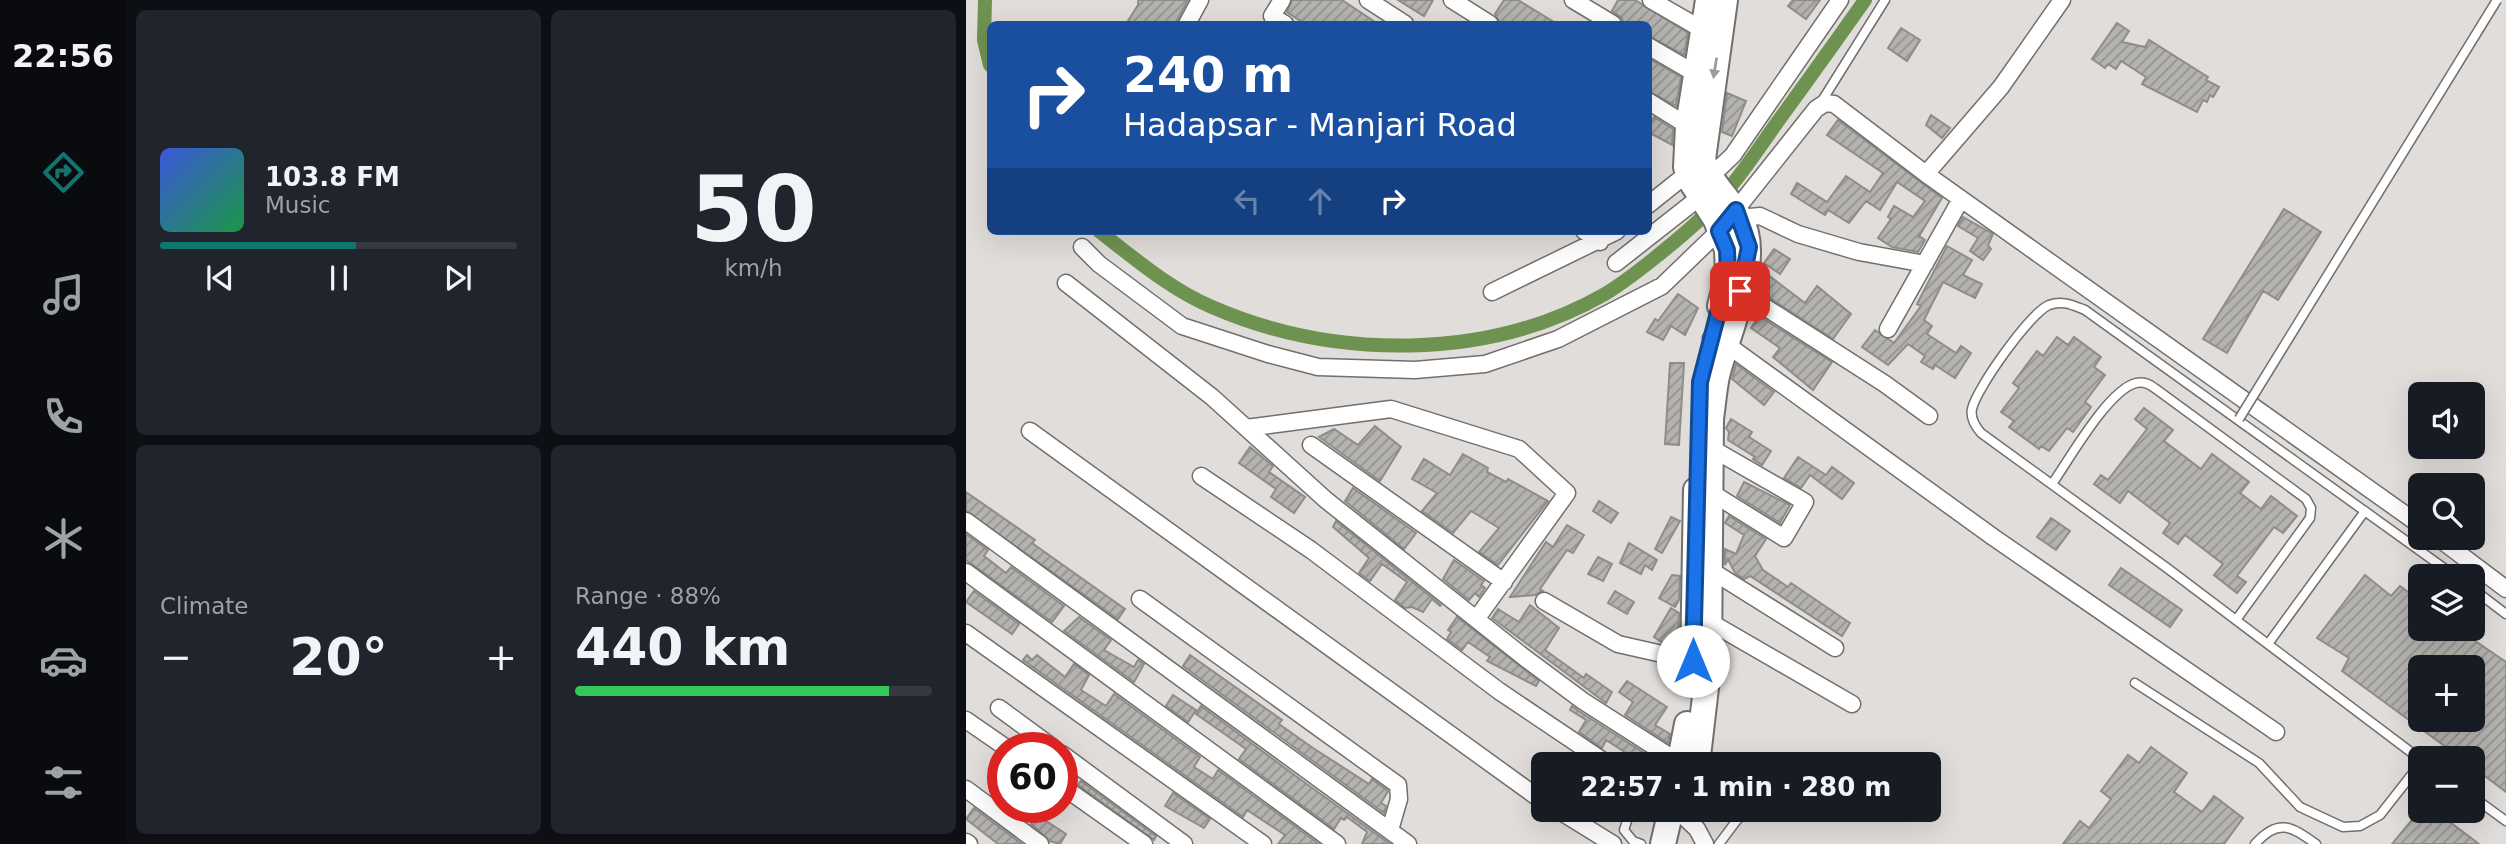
<!DOCTYPE html>
<meta charset="utf-8">
<style>
:root{--surface:#171b24;--page:#20242c;--text:#f1f3f6;--muted:#9ea1a6;--line:#363941;--accent:#0f766e}
body{margin:0;font-family:"DejaVu Sans",sans-serif;background:var(--page);color:var(--text);height:100vh;display:flex;flex-direction:column;font-size:26px;white-space:nowrap}
*{box-sizing:border-box;margin:0}
p{font-size:23px;color:var(--muted)}
.icon{flex:none;width:38px;height:38px;fill:none;stroke:currentColor;stroke-width:2;stroke-linecap:round;stroke-linejoin:round}
.map{position:relative;flex:1;overflow:hidden}
.sheet{display:flex;flex-direction:column;gap:10px;padding:10px;background:#0d0f14;width:840px}
.sheet>*{flex:none}
.hud{position:absolute;left:21px;top:21px;width:665px;height:214px;border-radius:10px;box-shadow:0 7px 28px #0002;background:#1a4fa0;color:#fff;overflow:hidden}
.controls{position:absolute;left:1442px;top:382px;display:grid;gap:14px}
.controls a{display:grid;place-items:center;width:77px;height:77px;border-radius:10px;background:var(--surface);box-shadow:0 7px 28px #0002;font-size:35px}
.speed{position:absolute;left:21px;top:732px;display:flex;gap:14px;font-size:35px;font-weight:700;text-align:center}
.speed>*{display:grid;place-content:center;width:91px;height:91px;border-radius:50%;background:var(--surface);box-shadow:0 7px 28px #0002;line-height:1}
.speed .limit{border:10px solid #d22;background:#fff;color:#111}
.pin{position:absolute;display:grid;place-items:center;width:60px;height:60px;color:#fff;margin:-30px;border-radius:14px;box-shadow:0 4px 10px #0006}
.me{position:absolute;width:77px;margin:-38px;rotate:0deg;stroke-linejoin:round;filter:drop-shadow(0 0 5px #0008)}
.turn{display:flex;align-items:center;gap:24px;height:147px;padding:0 21px;font-size:32px}
.turn .icon{width:91px;height:91px;stroke-width:2.5}
.turn b{display:block;font-size:49px;line-height:60px}
.lanes{display:flex;align-items:center;height:66px;padding:0 21px;background:#0003;justify-content:center;gap:35px;direction:ltr}
.lanes .off{opacity:.35}
.big{font-size:52px;font-weight:600;line-height:1.1}
.sheet .widget{flex:1;display:flex;flex-direction:column;justify-content:center;gap:10px;min-width:0;padding:0 24px;border-radius:10px;background:var(--page)}
.sheet .dial{align-items:center;gap:0}
.dial b{font-size:91px;line-height:1}
.song{display:flex;align-items:center;gap:21px}
.cover{width:84px;height:84px;border-radius:10px;background:linear-gradient(135deg,hsl(230 70% 55%),hsl(140 70% 35%))}
.played{height:7px;border-radius:4px;background:linear-gradient(90deg,var(--accent) 55%,var(--line) 55%)}
.keys{display:flex;justify-content:space-around;direction:ltr}
.heat{display:flex;justify-content:space-between;align-items:center;font-size:38px;direction:ltr}
.charge{height:10px;border-radius:5px;background:linear-gradient(90deg,#34c759 88%,var(--line) 0)}
.sheet .tiles{flex:1;display:grid;gap:10px;grid-template-columns:repeat(2,1fr)}
.trip{position:absolute;left:565px;top:752px;width:410px;height:70px;border-radius:10px;background:var(--surface);box-shadow:0 7px 28px #0002;font-weight:600;line-height:70px;text-align:center}
main{display:flex;flex:1;min-height:0}
.tab-bar{display:flex;flex-direction:column;width:126px;justify-content:space-around;align-items:center;background:#090b0e;color:var(--muted)}
.tab-bar .icon{width:49px;height:49px}
.tab-bar .active{color:var(--accent)}
.tab-bar b{font-size:32px;color:var(--text)}
.map>svg:first-child{display:block}
.lines{fill:none;stroke-linecap:round;stroke-linejoin:round}
.canal{stroke:#6e9350;stroke-width:14}
.building{fill:url(#building-hatch);stroke:#8e8d89;stroke-width:2;fill-rule:evenodd}
.service-casing{stroke:#726f6c;stroke-width:11}
.minor-casing{stroke:#726f6c;stroke-width:19}
.primary-casing{stroke:#726f6c;stroke-width:28}
.service{stroke:#fff;stroke-width:8}
.minor{stroke:#fff;stroke-width:16}
.primary{stroke:#fff;stroke-width:24}
.service-bridge-casing{stroke:#726f6c;stroke-width:11;stroke-linecap:butt}
.service-bridge{stroke:#fff;stroke-width:8}
.oneway{fill:#9d9c9c}
.route-casing{stroke:#114b97;stroke-width:18}
.route{stroke:#1a73e8;stroke-width:12}
</style>
<main>
<nav class="tab-bar">
<b>22:56</b>
<svg class="icon active" aria-label="directions" viewBox="0 0 24 24"><path d="M12 3l9 9-9 9-9-9zM9 14v-3h6M13 9l2 2-2 2"/></svg>
<svg class="icon" aria-label="music" viewBox="0 0 24 24"><path d="M9 18V5l10-2v13"/><circle cx="6" cy="18" r="3"/><circle cx="16" cy="16" r="3"/></svg>
<svg class="icon" aria-label="phone" viewBox="0 0 24 24"><path d="M5 4h4l2 5-3 2q2 4 5 5l2-3 5 2v4C11 20 4 13 5 4z"/></svg>
<svg class="icon" aria-label="climate" viewBox="0 0 24 24"><path d="M12 3v18M4 7l16 10M4 17L20 7"/></svg>
<svg class="icon" aria-label="car" viewBox="0 0 24 24"><path d="M5 17H2v-5l4-1 3-4h7l3 4 3 1v5h-3M9 17h6M6 11h13"/><circle cx="7" cy="17" r="2"/><circle cx="17" cy="17" r="2"/></svg>
<svg class="icon" aria-label="filters" viewBox="0 0 24 24"><path d="M4 7h16M4 17h16"/><circle cx="9" cy="7" r="2"/><circle cx="15" cy="17" r="2"/></svg>
</nav>
<section class="sheet">
<div class="tiles">
<div class="widget">
<div class="song"><i class="cover"></i><div><b>103.8 FM</b><p>Music</p></div></div>
<div class="played"></div>
<div class="keys"><svg class="icon" aria-label="previous" viewBox="0 0 24 24"><path d="M18 5L8 12l10 7zM5 5v14"/></svg><svg class="icon" aria-label="pause" viewBox="0 0 24 24"><path d="M8 5v14M16 5v14"/></svg><svg class="icon" aria-label="next" viewBox="0 0 24 24"><path d="M6 5l10 7-10 7zM19 5v14"/></svg></div>
</div>
<div class="widget dial"><b>50</b><p>km/h</p></div>
<div class="widget"><p>Climate</p>
<div class="heat"><a>−</a><b class="big">20°</b><a>+</a></div>
</div>
<div class="widget"><p>Range · 88%</p><b class="big">440 km</b><div class="charge"></div></div>
</div>
</section>
<div class="map">
<svg width="1540" height="844" viewBox="0 0 1540 844">
<defs>
<pattern id="building-hatch" width="6" height="6" patternUnits="userSpaceOnUse" patternTransform="scale(1.75)"><rect width="6" height="6" fill="#b4b3af"/><path d="M-1 1l2-2M0 6l6-6M5 7l2-2" fill="none" stroke="#94938f"/></pattern>
</defs>
<rect width="100%" height="100%" fill="#e1ddda"/>
<g class="lines">
<path class="canal" d="M19 0 18 40 24 65
M133 231C168 258 205 290 246 307 368 360 522 361 639 294 664 279 708 243 730 223 762 195 786 158 810 124 840 83 870 41 899 0"/>
</g>
<path class="building" d="M172 0H222L209 24H160L172 5Z
M326 0H376L412 24H339L321 12Z
M432 0H467L458 16Z
M538 0H552L591 24H534L529 14Z
M652 0H669L722 33 718 55 682 36V24H657L656 18 646 11Z
M827 0H854L840 19 822 6Z
M1151 23 1163 31 1156 42 1179 47 1183 40 1242 77 1240 80 1253 87 1247 97 1244 95 1241 102 1237 100 1231 112 1176 84 1180 77 1155 61 1150 69 1142 64 1139 68 1126 59Z
M935 28 954 40 941 61 922 48Z
M682 58 715 77 710 106 682 91Z
M761 93 780 101 766 136 756 132Z
M965 115 984 128 976 138 960 125Z
M688 117 707 129 706 145 682 132Z
M872 120 976 198 952 238 953 236 959 240 952 252 926 247 912 238 925 219 922 217 928 206 947 217 959 201 931 182 914 210 900 201 883 223 862 210 859 215 825 194 831 183 861 202 880 176 904 192 917 173 861 135Z
M1318 209 1355 232 1312 300 1297 291 1261 353 1237 339Z
M997 217 1027 234 1022 245 1025 249 1017 260 1004 251 1012 238 992 226Z
M981 246 1006 260 997 275 1016 284 1009 298 977 282 958 320 966 326 961 334 990 353 995 346 1005 353 989 378 969 365 967 369 955 362 959 356 942 344 922 365 896 347 909 330 928 343 955 306 951 304Z
M808 249 824 259 814 274 798 263Z
M802 275 839 303 851 286 885 314 867 339 793 291Z
M712 294 732 308 719 335 705 326 697 340 681 332 689 319 692 321Z
M793 316 866 362 847 390 807 357 814 348 785 328Z
M1091 337 1102 345 1108 337 1135 357 1128 367 1139 375 1119 402 1125 407 1107 432 1101 428 1083 451 1075 446 1073 449 1043 427 1048 421 1035 412 1053 388 1047 383 1071 351 1077 356Z
M704 363H718L713 445 699 444Z
M770 364 808 392 798 405 766 379Z
M1178 408 1207 430 1198 441 1235 469 1246 454 1283 482 1274 493 1295 509 1305 496 1331 516 1317 533 1308 527 1271 576 1280 582 1271 593 1248 575 1257 564 1219 535 1212 544 1197 533 1204 523 1162 491 1154 503 1128 484 1135 475 1142 480 1181 429 1169 419Z
M765 419 786 432 783 437 805 451 796 465 787 459 789 457 762 440 763 432 760 428Z
M409 426 435 447 414 481 353 437 368 429 392 445Z
M284 447 307 466 303 472 339 497 328 513 305 497 310 489 273 463Z
M497 454 522 468 521 472 540 482 542 479 582 501 532 565 513 552 533 528 505 511 487 533 456 511 471 493 446 479 458 459 484 475Z
M832 457 860 475 866 467 888 483 876 499 844 475 835 488 818 478Z
M778 482 824 505 814 523 771 496Z
M387 488 450 533 438 549 379 501Z
M0 492 69 540 66 543 159 609 152 619 0 511Z
M633 501 652 513 645 523 627 511Z
M763 516 800 539 789 556 797 570 822 587 825 583 884 623 876 636 784 576 778 579 769 573 762 559 759 565V549L770 554 778 535 759 523Z
M705 517 714 521 696 553 689 549Z
M1085 518 1104 531 1090 550 1071 537Z
M370 521 475 605 474 606 466 599 457 612 446 607 439 608 429 600 441 582 416 564 404 581 393 573 403 558 367 527Z
M601 525 618 535 607 553 601 550 574 589 577 591 569 595 544 597 580 542 587 547Z
M0 534 22 550 18 556 40 573 45 567 98 606 86 622 0 560Z
M663 543 691 560 686 570 679 565 675 574 654 563Z
M632 557 646 564 637 581 622 574Z
M488 560 518 581 515 585 519 588 513 597 509 593 503 600 477 579Z
M1155 568 1216 610 1204 627 1143 585Z
M706 575 714 576 713 600 709 607 693 598Z
M1399 575 1425 596 1434 586 1454 601V628H1490L1540 662V792L1507 767V758H1495L1376 671 1383 658 1351 638ZM1454 667H1507V719H1454Z
M8 591 53 624 46 634 0 602Z
M649 591 668 602 661 614 642 603Z
M564 605 593 628 579 650 618 678 620 674 646 692 640 703 526 618 532 609 553 622Z
M705 608 713 613 712 647 697 643 688 637Z
M113 617 145 640 138 650 168 667 172 660 178 664 168 682 98 631Z
M491 617 573 681 570 686 521 661 524 657 502 642 496 650 481 639 485 632 482 630Z
M61 655 66 660 71 655 99 677 108 664 123 675 115 690 140 706 148 694 234 757 228 767 247 779 252 770 353 844H312L319 835 281 810 277 817 57 660Z
M224 655 316 720 313 724 347 748 403 784 406 779 422 791 415 803 420 806 418 813 217 666Z
M661 681 701 707 689 725 704 734 702 743 659 715 667 702 653 692Z
M207 695 230 710 222 722 200 706Z
M235 706 338 782 424 844H396L401 832 381 817 378 820 375 818 368 829 273 759 280 749 230 714Z
M606 706 611 710 697 765H679L640 740 636 748 613 732 620 720 604 710Z
M1185 747 1221 773 1208 792 1236 812 1248 796 1277 818 1258 844H1097L1114 821 1123 828 1145 799 1135 791 1162 755 1173 763Z
M115 781 190 836 188 840 112 785Z
M207 793 244 819 238 828 199 806Z
M8 808 56 844H32L0 819Z
M1454 810H1468L1513 844H1426Z
M71 815 100 834 94 844 84 841 65 824Z"/>
<g class="lines">
<defs>
<path id="service" d="M854 104 919 0
M1086 484C1103 460 1142 390 1170 383 1178 381 1183 384 1190 389L1340 499 1345 508 1344 518 1270 620
M1507 589 1540 614
M1302 644 1399 511
M1169 683 1293 763 1334 807 1377 827 1394 826 1414 815 1454 764
M1454 759 1201 568 1015 433C1009 426 1004 418 1006 409 1010 389 1064 313 1083 305 1096 300 1106 305 1119 310L1489 576
M1507 797 1540 821
M668 810 663 815 658 830 667 841 675 844
M675 810 700 815
M753 844 771 820 784 810
M1289 844C1312 818 1325 826 1350 844"/>
<path id="minor" d="M316 0 306 16 319 24
M402 0 439 24
M486 0 524 24
M607 0 647 24
M685 0 737 30
M221 24 234 0
M682 46 730 74
M682 101 722 126
M960 174 1035 87 1096 0
M744 177 767 155 874 0
M682 205 722 173
M774 218 794 216 832 234 893 252 959 264
M618 231 634 242
M116 247 133 264 216 326 302 354 352 367 449 370 519 364 592 339 696 286 753 231 850 109 859 103 868 104 960 174 1454 525
M650 263 734 197
M100 283 246 397 360 500 559 658 617 701 714 763
M774 291 919 384 963 416
M526 292 651 231
M922 329 995 199
M745 338 760 344 1027 537 1310 732
M280 428 425 409 553 449 601 493 511 618
M64 431 578 802
M345 445 538 582
M745 448 839 502 818 538 746 493
M235 476 345 550 533 691 643 765
M0 521 442 844
M1471 537 1540 589
M738 566 869 648
M0 572 371 844
M174 599 432 785 433 799 424 830
M578 601 652 644 727 661
M737 618 886 704
M0 633 297 844
M33 708 86 747
M0 720 39 747
M96 754 218 844
M96 786 178 844
M0 789 74 844
M592 810 647 844
M711 810 731 829 739 844
M0 842 3 844"/>
<path id="primary" d="M742 0 722 126 720 167 724 180 750 220 761 250 762 274 754 306
M727 664 730 490
M713 765 721 724
M731 765 743 662 745 419C747 405 748 390 751 376 761 335 790 273 780 233 773 204 744 187 737 159L759 0
M697 844 705 810"/>
</defs>
<use href="#service" class="service-casing"/>
<use href="#minor" class="minor-casing"/>
<use href="#primary" class="primary-casing"/>
<use href="#service" class="service"/>
<use href="#minor" class="minor"/>
<use href="#primary" class="primary"/>
<defs>
<path id="service-bridge" d="M1273 419 1531 0"/>
</defs>
<use href="#service-bridge" class="service-bridge-casing"/>
<use href="#service-bridge" class="service-bridge"/>
</g>
<defs><path id="oneway-solid" d="M-6-.8H1V-3.2L6.5 0L1 3.2V.8H-6Z" transform="scale(1.75)"/></defs>
<use class="oneway" href="#oneway-solid" transform="translate(749 68) rotate(99)"/>
<g class="lines">
<defs>
<path id="route" d="M727 661 734 382 762 274 761 250 753 231 770 210 783 247 774 291"/>
</defs>
<use href="#route" class="route-casing"/>
<use href="#route" class="route"/>
</g>
</svg>
<div class="controls">
<a><svg class="icon" aria-label="sound" viewBox="0 0 24 24"><path d="M4 9h4l5-4v14l-5-4H4zM17 9q2 3 0 6"/></svg></a>
<a><svg class="icon" aria-label="search" viewBox="0 0 24 24"><circle cx="10" cy="10" r="6"/><path d="M15 15l6 6"/></svg></a>
<a><svg class="icon" aria-label="layers" viewBox="0 0 24 24"><path d="M12 4l9 5-9 5-9-5zM3 14l9 5 9-5"/></svg></a>
<a>+</a>
<a>−</a>
</div>
<div class="speed"><div class="limit">60</div></div>
<div class="pin" style="left:774px;top:291px;background:#d93025"><svg class="icon" aria-label="arrive" viewBox="0 0 24 24"><path d="M6 21V4h12l-3 4 3 4H6"/></svg></div>
<svg class="me" style="left:727px;top:661px" viewBox="-20 -20 40 40"><circle r="19" fill="#fff"/><path d="M0-13L10 11 0 6-10 11z" fill="#1a73e8"/></svg>
<div class="trip">22:57 · 1 min · 280 m</div>
<div class="hud">
<div class="turn"><svg class="icon" aria-label="right" viewBox="0 0 24 24"><path d="M7 20v-9h11M14 6l5 5-5 5"/></svg><div><b>240 m</b>Hadapsar - Manjari Road</div></div>
<div class="lanes"><svg class="icon off" aria-label="left" viewBox="0 0 24 24"><path d="M17 20v-9H6M10 6l-5 5 5 5"/></svg><svg class="icon off" aria-label="ahead" viewBox="0 0 24 24"><path d="M12 20V5M6 11l6-6 6 6"/></svg><svg class="icon" aria-label="right" viewBox="0 0 24 24"><path d="M7 20v-9h11M14 6l5 5-5 5"/></svg></div>
</div>
</div>
</main>
